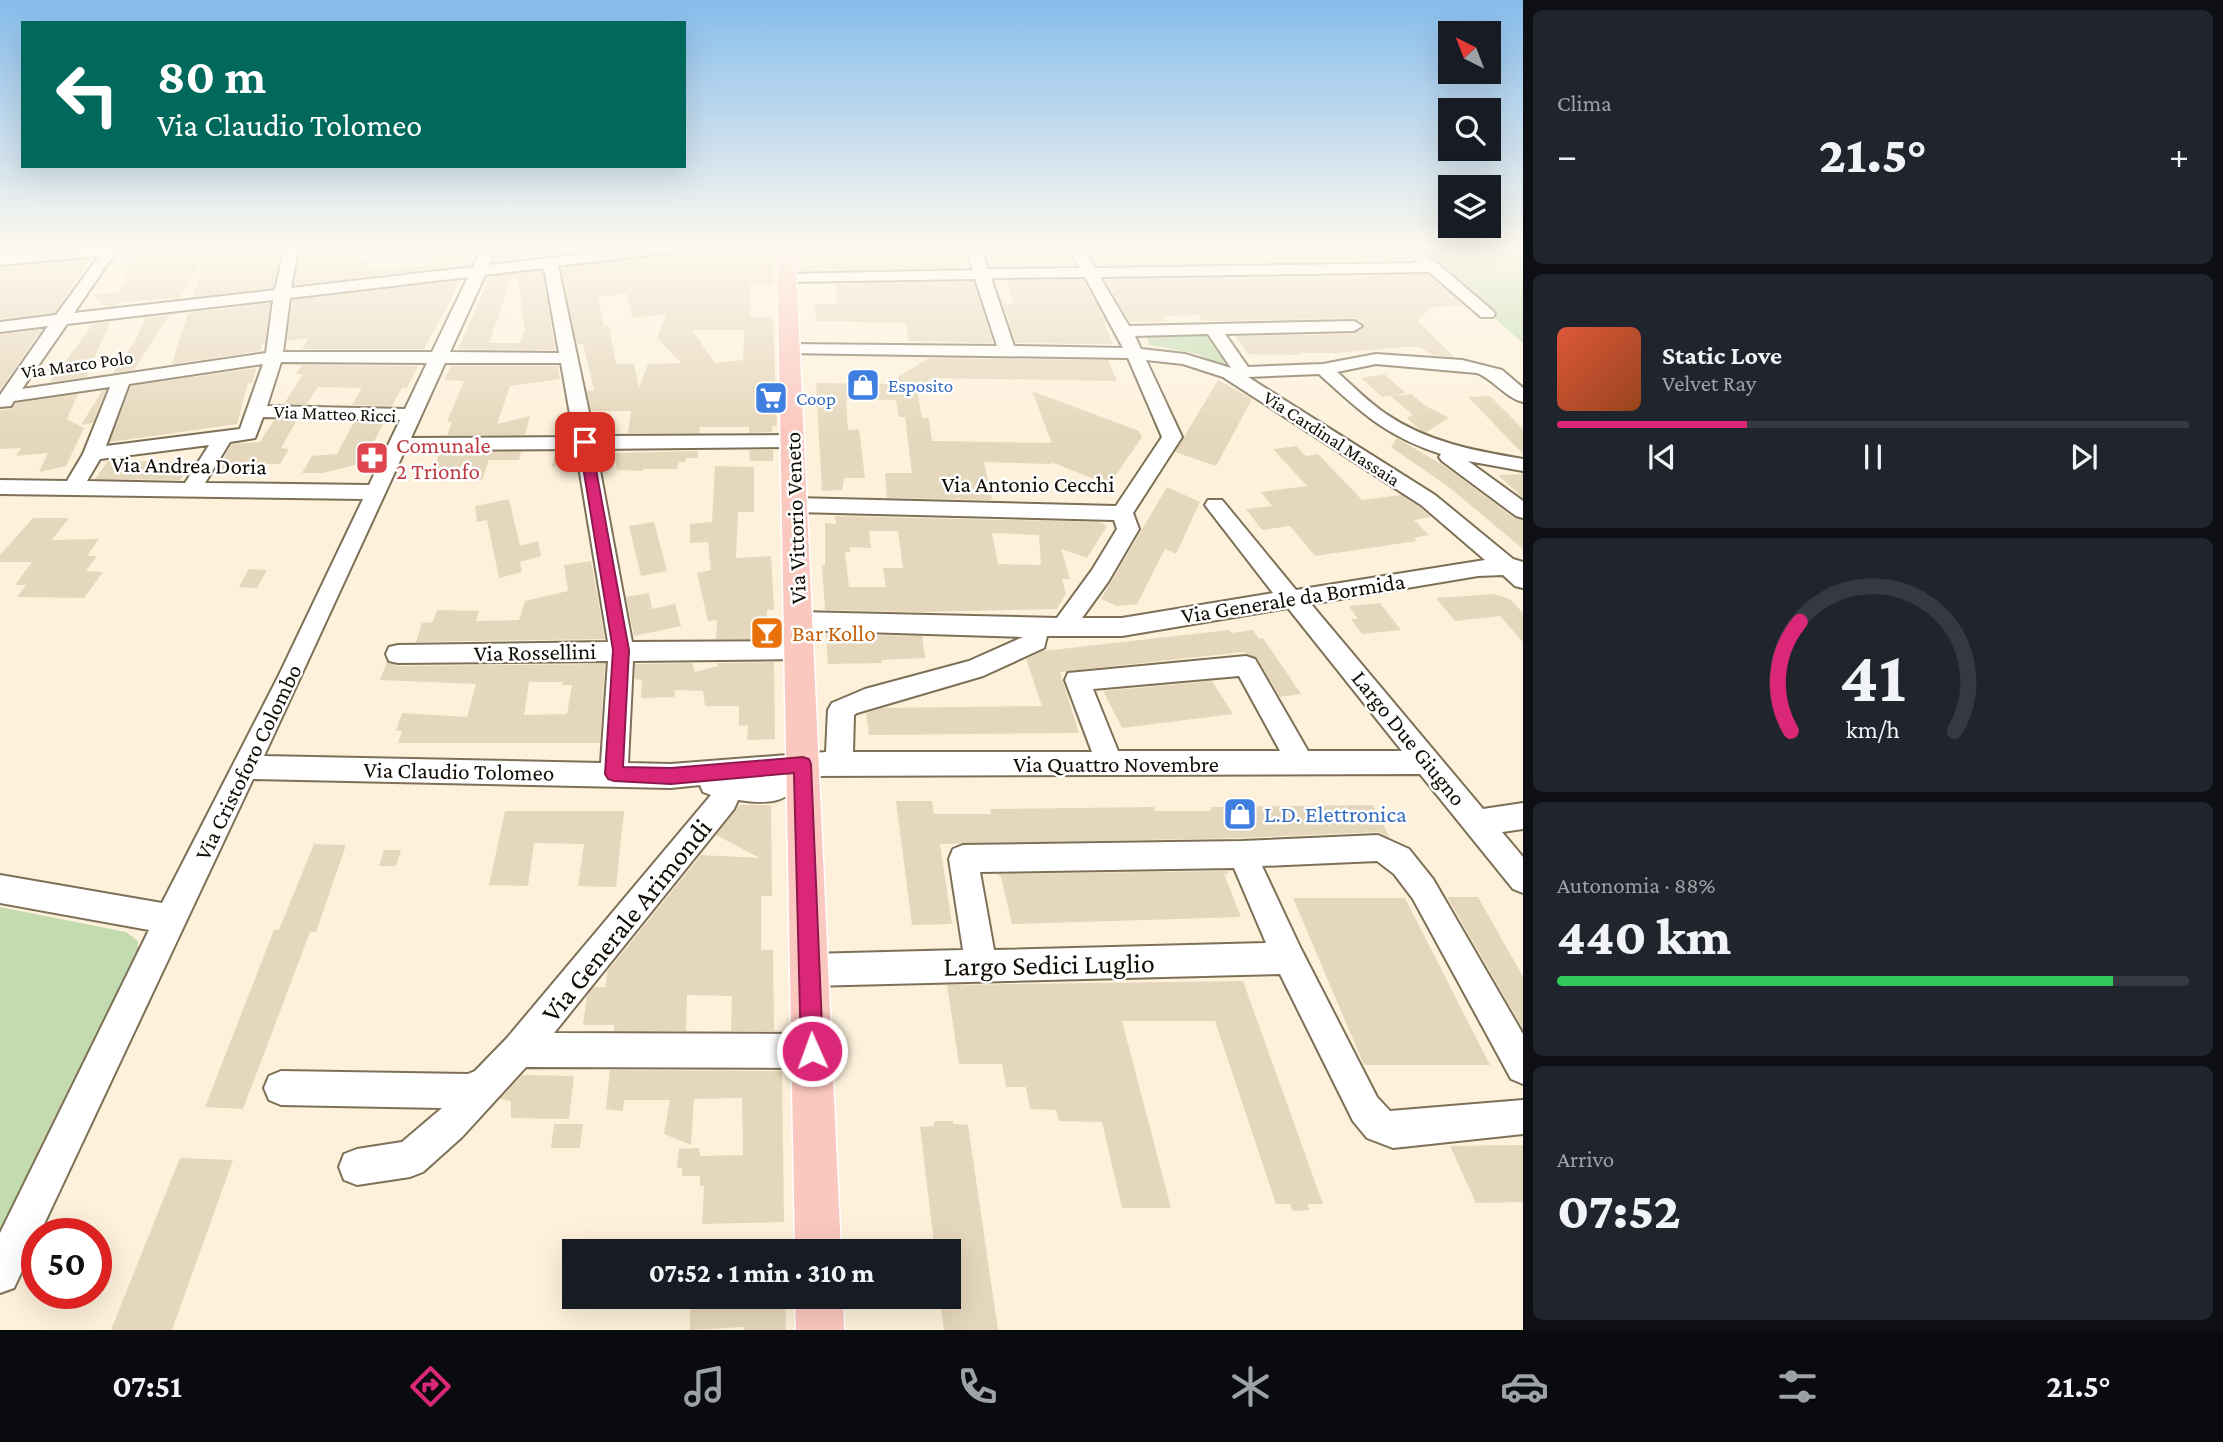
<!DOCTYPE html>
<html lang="it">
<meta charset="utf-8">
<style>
:root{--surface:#171b24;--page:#20242c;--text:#f1f3f6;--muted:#9ea1a6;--line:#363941;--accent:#db2777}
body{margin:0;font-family:"Crimson Pro",serif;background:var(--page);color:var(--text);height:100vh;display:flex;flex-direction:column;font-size:26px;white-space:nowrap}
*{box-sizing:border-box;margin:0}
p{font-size:23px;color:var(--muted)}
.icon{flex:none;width:38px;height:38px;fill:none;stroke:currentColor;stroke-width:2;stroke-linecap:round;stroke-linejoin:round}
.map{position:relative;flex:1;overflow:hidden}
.drawer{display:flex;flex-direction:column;gap:10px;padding:10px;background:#0d0f14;width:700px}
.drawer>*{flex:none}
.hud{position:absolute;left:21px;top:21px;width:665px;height:147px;border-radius:0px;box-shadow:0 7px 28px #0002;background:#00695c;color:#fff;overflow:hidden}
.needle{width:46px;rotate:318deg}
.controls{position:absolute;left:1438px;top:21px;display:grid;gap:14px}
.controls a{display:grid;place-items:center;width:63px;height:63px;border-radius:0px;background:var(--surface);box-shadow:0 7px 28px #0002;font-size:35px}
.speed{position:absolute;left:21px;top:1218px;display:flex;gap:14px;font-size:35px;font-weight:700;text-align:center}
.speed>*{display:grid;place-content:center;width:91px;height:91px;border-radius:50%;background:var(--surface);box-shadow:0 7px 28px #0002;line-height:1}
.speed .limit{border:10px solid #d22;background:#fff;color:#111}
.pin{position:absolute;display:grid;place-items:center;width:60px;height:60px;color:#fff;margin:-30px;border-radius:14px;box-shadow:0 4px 10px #0006}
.me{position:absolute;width:77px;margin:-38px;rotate:358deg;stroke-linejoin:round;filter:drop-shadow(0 0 5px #0008)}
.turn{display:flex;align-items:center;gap:24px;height:147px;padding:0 21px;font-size:32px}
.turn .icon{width:91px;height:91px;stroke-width:2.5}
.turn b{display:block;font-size:49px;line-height:60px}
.big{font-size:52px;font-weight:800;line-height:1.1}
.drawer .tile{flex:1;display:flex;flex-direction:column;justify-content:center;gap:10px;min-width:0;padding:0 24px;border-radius:10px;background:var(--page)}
.drawer .dial{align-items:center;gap:0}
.dial svg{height:182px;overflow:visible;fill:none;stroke:var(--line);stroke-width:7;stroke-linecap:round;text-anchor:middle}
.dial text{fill:var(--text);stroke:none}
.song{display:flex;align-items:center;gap:21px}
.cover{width:84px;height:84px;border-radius:10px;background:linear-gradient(135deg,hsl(10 70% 55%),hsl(20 70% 35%))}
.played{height:7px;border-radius:4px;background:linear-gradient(90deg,var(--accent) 30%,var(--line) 30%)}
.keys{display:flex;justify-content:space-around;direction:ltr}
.heat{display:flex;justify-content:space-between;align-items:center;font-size:38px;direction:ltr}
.charge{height:10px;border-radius:5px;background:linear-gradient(90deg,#34c759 88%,var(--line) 0)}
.trip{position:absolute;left:562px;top:1239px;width:399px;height:70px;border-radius:0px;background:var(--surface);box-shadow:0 7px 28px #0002;font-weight:800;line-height:70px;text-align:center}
.tab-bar{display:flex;height:112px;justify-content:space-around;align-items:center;background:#090b0e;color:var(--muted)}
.tab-bar .icon{width:49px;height:49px}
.tab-bar .selected{color:var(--accent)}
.tab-bar b{font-size:32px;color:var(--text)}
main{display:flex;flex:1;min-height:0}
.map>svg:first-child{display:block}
.green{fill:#c3dbaf}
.building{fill:#e5d7bb;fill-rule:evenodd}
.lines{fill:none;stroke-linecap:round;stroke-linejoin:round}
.minor-casing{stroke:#7d7057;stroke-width:4}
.major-casing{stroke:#fff;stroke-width:3}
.minor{fill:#fff;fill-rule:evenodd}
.major{fill:#fbc8bf;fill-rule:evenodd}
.route{fill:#db2777;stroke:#8e194d;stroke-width:2}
.labels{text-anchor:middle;stroke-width:5;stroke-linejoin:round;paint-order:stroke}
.far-street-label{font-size:19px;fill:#120d05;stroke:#fff}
.far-shop-label{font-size:19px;fill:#366cbe;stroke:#fff;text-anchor:start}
.health-label{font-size:23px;fill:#be3a42;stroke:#fff;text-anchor:start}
.street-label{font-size:23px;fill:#120d05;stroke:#fff}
.food-label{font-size:23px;fill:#c56008;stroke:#fff;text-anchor:start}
.shop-label{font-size:23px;fill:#366cbe;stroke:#fff;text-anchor:start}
.near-street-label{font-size:28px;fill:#120d05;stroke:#fff}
</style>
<main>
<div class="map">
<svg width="1523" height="1330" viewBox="0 0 1523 1330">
<rect width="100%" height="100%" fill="#fdf1db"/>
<path class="green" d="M1413 247H1523V343L1508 330Z
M1145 333 1211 334 1237 364 1218 365 1198 354 1150 345Z
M0 907 126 932 138 941V960L0 1240Z"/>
<path class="building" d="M138 247H158L157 251 189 247H282L273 288 193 297 203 268 199 266 179 298 119 302 117 305 106 307 92 295 119 292Z
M302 247H358L357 261 369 259 368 269 434 265 436 251 463 248 465 265 294 285Z
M530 247H616L497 261 500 254Z
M700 247H774L773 284H750V317H773L777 426H772V432L749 433V427H700L699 433H628L631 411H591L587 391 594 390 583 344H577L561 268 684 254ZM627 294 632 318 666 314 657 338 681 363 648 364 639 388 634 364H616L609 326 604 327 598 297ZM692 330H744L743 360 715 363Z
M798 247 826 248V251L861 250 860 247H964L969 267 799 271Z
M984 247 1066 248 1075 265 990 266Z
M1108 247H1400L1412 260 1097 265 1086 248Z
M88 260 55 313 0 319V268Z
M542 271 555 350 458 349 490 277 513 274 489 343H520L525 329 517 274Z
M1428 275 1464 306 1430 307 1418 321 1454 357 1432 355 1420 347H1404L1338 353H1299L1301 355 1248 354 1235 336 1354 334 1364 325 1354 318 1224 321H1202L1199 315 1163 316 1166 321 1130 322 1105 280Z
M461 280 424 349H302L309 338 287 341 292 300Z
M1006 280H1083L1106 322H1104L1113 344 1016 343 1003 304H1014Z
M973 282 993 343 909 341 906 323 816 321 815 304H837L835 284Z
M270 303 265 343 262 344 260 351 172 364 188 313Z
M169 315 134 370 113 373 136 339 145 318Z
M110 322 86 377 50 382 93 324Z
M42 329 0 390V335Z
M929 358 1108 360 1117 381 933 378 917 389 922 418H929L932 441 1052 443 1032 391 1139 431 1142 437 1109 485 1051 462 1052 464 984 462 992 500 887 498 885 473H912L905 417H899L896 400 846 399 848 430 859 429 865 478H844L842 490 822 491 816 383 887 384Z
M302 365 418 366 407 388H402L392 406 352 405 362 388 318 387 307 404H284L303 374H296Z
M451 366H558L560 379 510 386 497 424 530 416 525 435H447L452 422H447L464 381 444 380Z
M256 368 253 383H248L237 424 110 442 131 386Z
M1384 374 1406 393 1382 397 1361 378Z
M1218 380 1252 399 1216 466 1175 452Z
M106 390 93 423 81 425 102 391Z
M78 394 67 419 84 428 66 466 39 472 48 453 16 456 21 448 0 449V410L11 409 16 403Z
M1411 394 1426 406 1449 418 1426 432 1419 429 1407 418 1413 415 1390 396Z
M1490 396 1523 429V454L1468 397Z
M274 420H297L281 448 289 449 280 464H261L256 471H216L232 444 260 442Z
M354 422H384L363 463 323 473H302L312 456 337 454Z
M1397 438 1446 467 1514 518 1523 520V549L1450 488 1391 447Z
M1296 446 1306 456 1318 454 1362 500 1401 495 1419 507 1431 517 1414 520 1429 535 1414 538 1417 541 1315 556 1290 526 1262 530 1246 509 1272 506 1261 492 1307 486 1273 449Z
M749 450H773V461H750Z
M698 451V458H686L685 462H679L677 469H643V471L617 470 614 453Z
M440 452H521L519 460H489L482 480H458L461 469 434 468Z
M555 452H574L576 463 552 467Z
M108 461 193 462 180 480 95 479Z
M715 466 754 467V512H738L736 558 771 556 774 610H767V639H716L717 620 708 621 697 573 711 570 708 542 690 543V524L712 522Z
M1523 474V498L1498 475Z
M1167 487 1200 502 1176 554 1165 549 1137 604 1117 606 1101 599Z
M509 499 520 546 538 541 541 556 520 562 522 572 499 578 487 520 477 522 475 506Z
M835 516 1099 522 1107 526 1087 558 1061 549 1070 579H1062L1066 594 1057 609 918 612 825 610 822 565H825V523L836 524ZM869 531H898L903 568H883L886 587H849L845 552H850V547L871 548ZM992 533 1039 535 1041 565 998 564Z
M33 518H69L52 540 99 539 87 556H97L86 571 103 572 84 598 17 597 26 585H15L32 562H0V555Z
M654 522 667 571 641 576 629 526Z
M591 561 605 639 416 642 422 623 433 622 437 610 479 611 476 621 519 620 525 601 568 591 564 565Z
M249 569 267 570 257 588 239 587Z
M649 593 652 609 675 604 681 626 634 636 626 597Z
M1494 594 1510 599 1523 613V642L1500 616 1455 621 1436 598Z
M1380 603 1401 630 1362 634 1351 619H1358L1349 606Z
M1229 630 1231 633 1253 630 1259 639 1263 638 1301 694 1280 697 1257 658 1243 652 1060 672 1079 733 869 735 866 713 882 708 1042 706 1026 659 1043 651Z
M826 634 922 636 925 658 881 660 882 663 828 664Z
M387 662 398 666 605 664 600 743H398L402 731H396L402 713 467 717 476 684 380 680ZM529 682H563L562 685H572L567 714 524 715Z
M774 662 775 739 747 740 748 725 739 726V706H705L703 691 675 690 674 697 641 698 642 680 635 679V664L692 663 695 672 718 666 717 663Z
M1212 681 1233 714 1122 728 1103 691Z
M896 801H932L934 814H991L990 809 1154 807 1155 811H1211L1210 807 1373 805 1390 838 1378 832 1242 838 940 844 952 924 912 925Z
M739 805H771L772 896H761V950H773L774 1031H731L732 996 687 995 686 1031H614V1025H583L587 996 594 987H606L607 972 701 855 760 858 716 835Z
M505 811H624L616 887 578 886 584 844 534 843 528 886 489 885Z
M314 844 346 845 316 932H310L243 1109 205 1107 274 930H279Z
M384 850H401L396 866H379Z
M1227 871 1228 874H1224L1241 917 1012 924 1001 877 997 874Z
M1447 897H1478L1523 977V1029Z
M1293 898H1405L1490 1065H1364Z
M1243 981 1323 1204H1307L1310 1210 1293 1211 1290 1204H1276L1215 1021H1122L1171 1208H1122L1102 1122 1059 1121 1056 1110 1030 1109 1026 1087H1006L1002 1064H959L947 985Z
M610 1070 782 1071 784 1222 702 1224 704 1186H700V1176H682V1168H677L679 1149 699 1148 700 1156 743 1155 742 1098 694 1099 691 1145 664 1134 670 1100H624L623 1111 606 1109Z
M522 1075 574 1076 569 1119 511 1118V1101L500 1099Z
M934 1121H953V1124L968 1125 998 1330H944L940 1297H948V1251H935L920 1127 934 1126Z
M554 1124H583L580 1148H551Z
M1523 1145V1202L1476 1203 1450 1146Z
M180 1158 233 1160 172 1330H111Z
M690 1297H785L786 1330H744V1327L690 1330Z"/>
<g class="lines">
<defs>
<path id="minor" d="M90 247H119L74 313 275 290 285 247H299L291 288 473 267 482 247H497L489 265 642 247H691L684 251 558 266 594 436 792 435 799 437 802 441 799 445 792 447 596 449 632 642 799 641 808 643 811 650 808 657 799 659 633 661 628 763 671 764 826 752 828 710 832 703 865 689 969 661 1023 637 798 630 790 627 786 621 790 615 798 612 1057 618 1092 570 1117 529 1114 520 795 512 788 510 785 505 788 500 795 498 1116 506 1162 437 1128 358 784 353 781 349 784 345 790 344 997 346 975 279 788 282 780 277 783 274 973 270 966 247H981L988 269 1080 268 1068 247H1083L1095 268 1418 263 1402 247H1418L1493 311 1495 314 1493 317H1481L1429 272 1100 277 1129 326 1354 321 1362 326 1354 331 1225 334 1248 367 1323 364 1376 354 1462 360 1502 370 1523 388V402C1506 398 1494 380 1477 373L1376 364 1337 372C1353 386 1368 402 1386 414 1427 442 1475 451 1523 459V471L1468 461 1523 501V518L1516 516 1442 461 1439 457 1441 454C1385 436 1361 412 1319 374L1248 377 1435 495 1513 559 1523 562V588L1515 586 1503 575 1478 576 1311 604 1483 809 1523 803V829L1502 832 1523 857V893L1513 889 1420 774 810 776C787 802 773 805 738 800L734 809 554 1033 812 1034 824 1039 829 1051 824 1063 812 1068 526 1067 462 1137 423 1172 410 1177 357 1185 344 1180 339 1167 344 1154 357 1149 402 1142 442 1108 281 1105 269 1100 264 1088 269 1076 281 1071 468 1074 475 1071 507 1038 711 795 703 792 700 785 671 788 253 779 14 1288 0 1293V1233L149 930 0 903V875L162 903 278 677 363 499 0 494V480L67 481 83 454 110 387 14 401 11 406 0 407V395L48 326 0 332V322L56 315 99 256 0 265V255ZM544 268 559 353 450 352 485 275ZM468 277 432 352H283L290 298ZM1085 277 1123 348 1014 346 991 278ZM273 300 266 353 22 389 67 324ZM1208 334 1231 368 1185 354 1141 349 1135 336ZM1146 360 1183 364 1223 377 1421 505 1485 560 1296 590 1222 500H1208L1205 505 1273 593 1122 618H1082L1108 582 1139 529 1133 513 1182 437ZM281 362 427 363 405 409 267 406ZM445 363H561L574 437 411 438ZM263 364 240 429 106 446 129 384ZM263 417 400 420 369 485 205 483 230 442 255 438ZM209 445 185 483 87 481 100 459ZM576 449 608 642 398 645 389 647 386 654 389 661 398 663 608 661 601 763 264 756 405 450ZM1288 608 1402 751H1308L1255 659 1246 656 1068 673 1065 680 1092 752H853L854 715 857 713 983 676 1044 648 1047 636H1122ZM1239 676 1280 751H1118L1093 689Z
M1378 835 1409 849 1433 879 1523 1034V1084L1511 1079 1413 899 1394 874 1377 861 1262 866 1300 947 1377 1097 1390 1111 1523 1100V1134L1393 1148 1367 1138 1353 1121 1280 974 809 986 798 981 793 970 798 959 809 954 963 950 949 859 953 849 963 845 1242 841ZM1234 868 1266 943 994 950 980 872Z"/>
<path id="major" d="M777 247H795L841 1251H795Z
M795 1297H843L844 1330H796Z"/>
</defs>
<use href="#minor" class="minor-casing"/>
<use href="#major" class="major-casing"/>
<use href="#minor" class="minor"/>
<use href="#major" class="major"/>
</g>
<linearGradient id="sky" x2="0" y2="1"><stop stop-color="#86bcec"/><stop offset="0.57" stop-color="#fef9ef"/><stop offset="1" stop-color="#fef9ef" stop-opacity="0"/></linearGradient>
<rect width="1523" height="434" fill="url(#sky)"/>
<path class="route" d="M585 438 591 442 629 650 623 767 671 768 803 757 809 759 811 764 823 1051 819 1059 812 1062 804 1059 801 1051 794 773 671 784 614 781 608 779 605 774 613 650 579 442Z"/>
<defs>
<symbol id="shop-square" viewBox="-11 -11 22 22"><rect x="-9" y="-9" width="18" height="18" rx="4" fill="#3f7fe0" stroke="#fff"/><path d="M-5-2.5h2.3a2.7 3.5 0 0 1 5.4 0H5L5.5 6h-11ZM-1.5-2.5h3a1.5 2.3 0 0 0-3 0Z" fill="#fff"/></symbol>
<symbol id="supermarket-square" viewBox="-11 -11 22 22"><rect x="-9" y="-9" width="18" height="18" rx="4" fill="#3f7fe0" stroke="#fff"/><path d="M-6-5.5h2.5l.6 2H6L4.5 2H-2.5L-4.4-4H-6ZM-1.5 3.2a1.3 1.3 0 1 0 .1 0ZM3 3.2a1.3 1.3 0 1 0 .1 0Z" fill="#fff"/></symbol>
<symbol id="pharmacy-square" viewBox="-11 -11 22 22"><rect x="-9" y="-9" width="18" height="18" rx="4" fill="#e0444e" stroke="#fff"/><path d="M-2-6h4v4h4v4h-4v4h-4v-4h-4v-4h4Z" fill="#fff"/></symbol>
<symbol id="bar-square" viewBox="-11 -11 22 22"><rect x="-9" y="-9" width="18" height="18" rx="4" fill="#e8710a" stroke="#fff"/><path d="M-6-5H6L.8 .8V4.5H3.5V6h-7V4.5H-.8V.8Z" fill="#fff"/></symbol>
</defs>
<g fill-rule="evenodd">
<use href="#shop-square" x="844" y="366" width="38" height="38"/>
<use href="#supermarket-square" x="752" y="379" width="38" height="38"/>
<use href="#pharmacy-square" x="353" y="439" width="38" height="38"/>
<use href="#bar-square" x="748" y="614" width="38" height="38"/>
<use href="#shop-square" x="1221" y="795" width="38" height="38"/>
</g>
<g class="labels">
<g class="far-street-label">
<text transform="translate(77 364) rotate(-8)" y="7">Via Marco Polo</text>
<text transform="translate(335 413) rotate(2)" y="7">Via Matteo Ricci</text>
<text transform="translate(1332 438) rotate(33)" y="7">Via Cardinal Massaia</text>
</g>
<g class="far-shop-label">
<text x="888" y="392">Esposito</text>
<text x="796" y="405">Coop</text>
</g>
<g class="health-label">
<text x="396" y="453">Comunale<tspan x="396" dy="26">2 Trionfo</tspan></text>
</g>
<g class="street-label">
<text transform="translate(189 465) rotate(1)" y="8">Via Andrea Doria</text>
<text x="1028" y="492">Via Antonio Cecchi</text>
<text transform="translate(795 518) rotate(-92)" y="8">Via Vittorio Veneto</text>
<text transform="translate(1293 598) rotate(-9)" y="8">Via Generale da Bormida</text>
<text transform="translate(535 652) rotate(-1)" y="8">Via Rossellini</text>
<text transform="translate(1409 738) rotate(51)" y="8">Largo Due Giugno</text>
<text transform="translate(248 762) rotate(-64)" y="8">Via Cristoforo Colombo</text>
<text x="1116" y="772">Via Quattro Novembre</text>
<text transform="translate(459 771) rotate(1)" y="8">Via Claudio Tolomeo</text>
</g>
<g class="food-label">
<text x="792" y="641">Bar Kollo</text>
</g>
<g class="shop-label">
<text x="1264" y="822">L.D. Elettronica</text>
</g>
<g class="near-street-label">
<text transform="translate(626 920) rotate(-51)" y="10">Via Generale Arimondi</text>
<text transform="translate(1049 964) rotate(-1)" y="10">Largo Sedici Luglio</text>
</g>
</g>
</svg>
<div class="controls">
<a><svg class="needle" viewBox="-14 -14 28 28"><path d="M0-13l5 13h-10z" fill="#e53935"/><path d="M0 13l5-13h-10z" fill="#9ea1a6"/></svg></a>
<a><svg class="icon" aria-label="search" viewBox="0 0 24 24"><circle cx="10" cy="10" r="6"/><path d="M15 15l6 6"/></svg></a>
<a><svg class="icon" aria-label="layers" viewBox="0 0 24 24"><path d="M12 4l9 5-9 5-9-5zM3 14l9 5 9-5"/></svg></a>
</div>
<div class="speed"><div class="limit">50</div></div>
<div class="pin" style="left:585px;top:442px;background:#d93025"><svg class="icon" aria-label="arrive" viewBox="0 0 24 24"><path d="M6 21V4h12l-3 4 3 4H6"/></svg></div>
<svg class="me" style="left:812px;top:1051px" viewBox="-20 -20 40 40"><circle r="17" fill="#db2777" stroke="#fff" stroke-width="3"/><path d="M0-11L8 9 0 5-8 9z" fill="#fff"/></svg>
<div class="trip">07:52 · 1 min · 310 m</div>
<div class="hud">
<div class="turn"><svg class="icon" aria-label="left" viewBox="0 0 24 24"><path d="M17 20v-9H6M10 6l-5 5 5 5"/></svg><div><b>80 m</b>Via Claudio Tolomeo</div></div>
</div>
</div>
<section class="drawer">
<div class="tile"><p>Clima</p>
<div class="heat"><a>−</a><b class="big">21.5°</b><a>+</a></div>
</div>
<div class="tile">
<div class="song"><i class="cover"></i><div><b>Static Love</b><p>Velvet Ray</p></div></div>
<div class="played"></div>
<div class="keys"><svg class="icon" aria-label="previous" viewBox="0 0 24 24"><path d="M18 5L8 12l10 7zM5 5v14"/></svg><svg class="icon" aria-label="pause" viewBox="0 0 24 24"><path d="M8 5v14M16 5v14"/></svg><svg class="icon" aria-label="next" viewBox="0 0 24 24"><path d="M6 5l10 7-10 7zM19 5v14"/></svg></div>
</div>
<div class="tile dial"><svg viewBox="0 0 100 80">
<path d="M14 69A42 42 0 1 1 86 69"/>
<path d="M14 69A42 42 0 0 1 18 21" stroke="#db2777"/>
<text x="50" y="56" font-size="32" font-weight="700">41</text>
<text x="50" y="72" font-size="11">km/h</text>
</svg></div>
<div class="tile"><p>Autonomia · 88%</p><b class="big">440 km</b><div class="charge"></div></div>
<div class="tile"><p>Arrivo</p><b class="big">07:52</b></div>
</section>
</main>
<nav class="tab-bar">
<b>07:51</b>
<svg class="icon selected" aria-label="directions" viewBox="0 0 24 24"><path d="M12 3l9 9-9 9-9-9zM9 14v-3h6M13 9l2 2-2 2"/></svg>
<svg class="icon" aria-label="music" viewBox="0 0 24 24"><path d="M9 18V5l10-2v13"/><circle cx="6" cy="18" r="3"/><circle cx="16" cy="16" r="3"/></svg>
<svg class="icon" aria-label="phone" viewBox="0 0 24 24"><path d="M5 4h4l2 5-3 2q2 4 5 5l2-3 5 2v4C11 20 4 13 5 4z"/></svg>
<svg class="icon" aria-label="climate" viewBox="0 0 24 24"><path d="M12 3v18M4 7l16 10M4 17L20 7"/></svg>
<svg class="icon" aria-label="car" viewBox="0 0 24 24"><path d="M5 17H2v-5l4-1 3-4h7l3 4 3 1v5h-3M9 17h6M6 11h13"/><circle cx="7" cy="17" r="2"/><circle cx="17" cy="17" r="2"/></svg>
<svg class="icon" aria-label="filters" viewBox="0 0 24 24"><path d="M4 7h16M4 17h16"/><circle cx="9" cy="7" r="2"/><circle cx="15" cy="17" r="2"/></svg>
<b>21.5°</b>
</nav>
